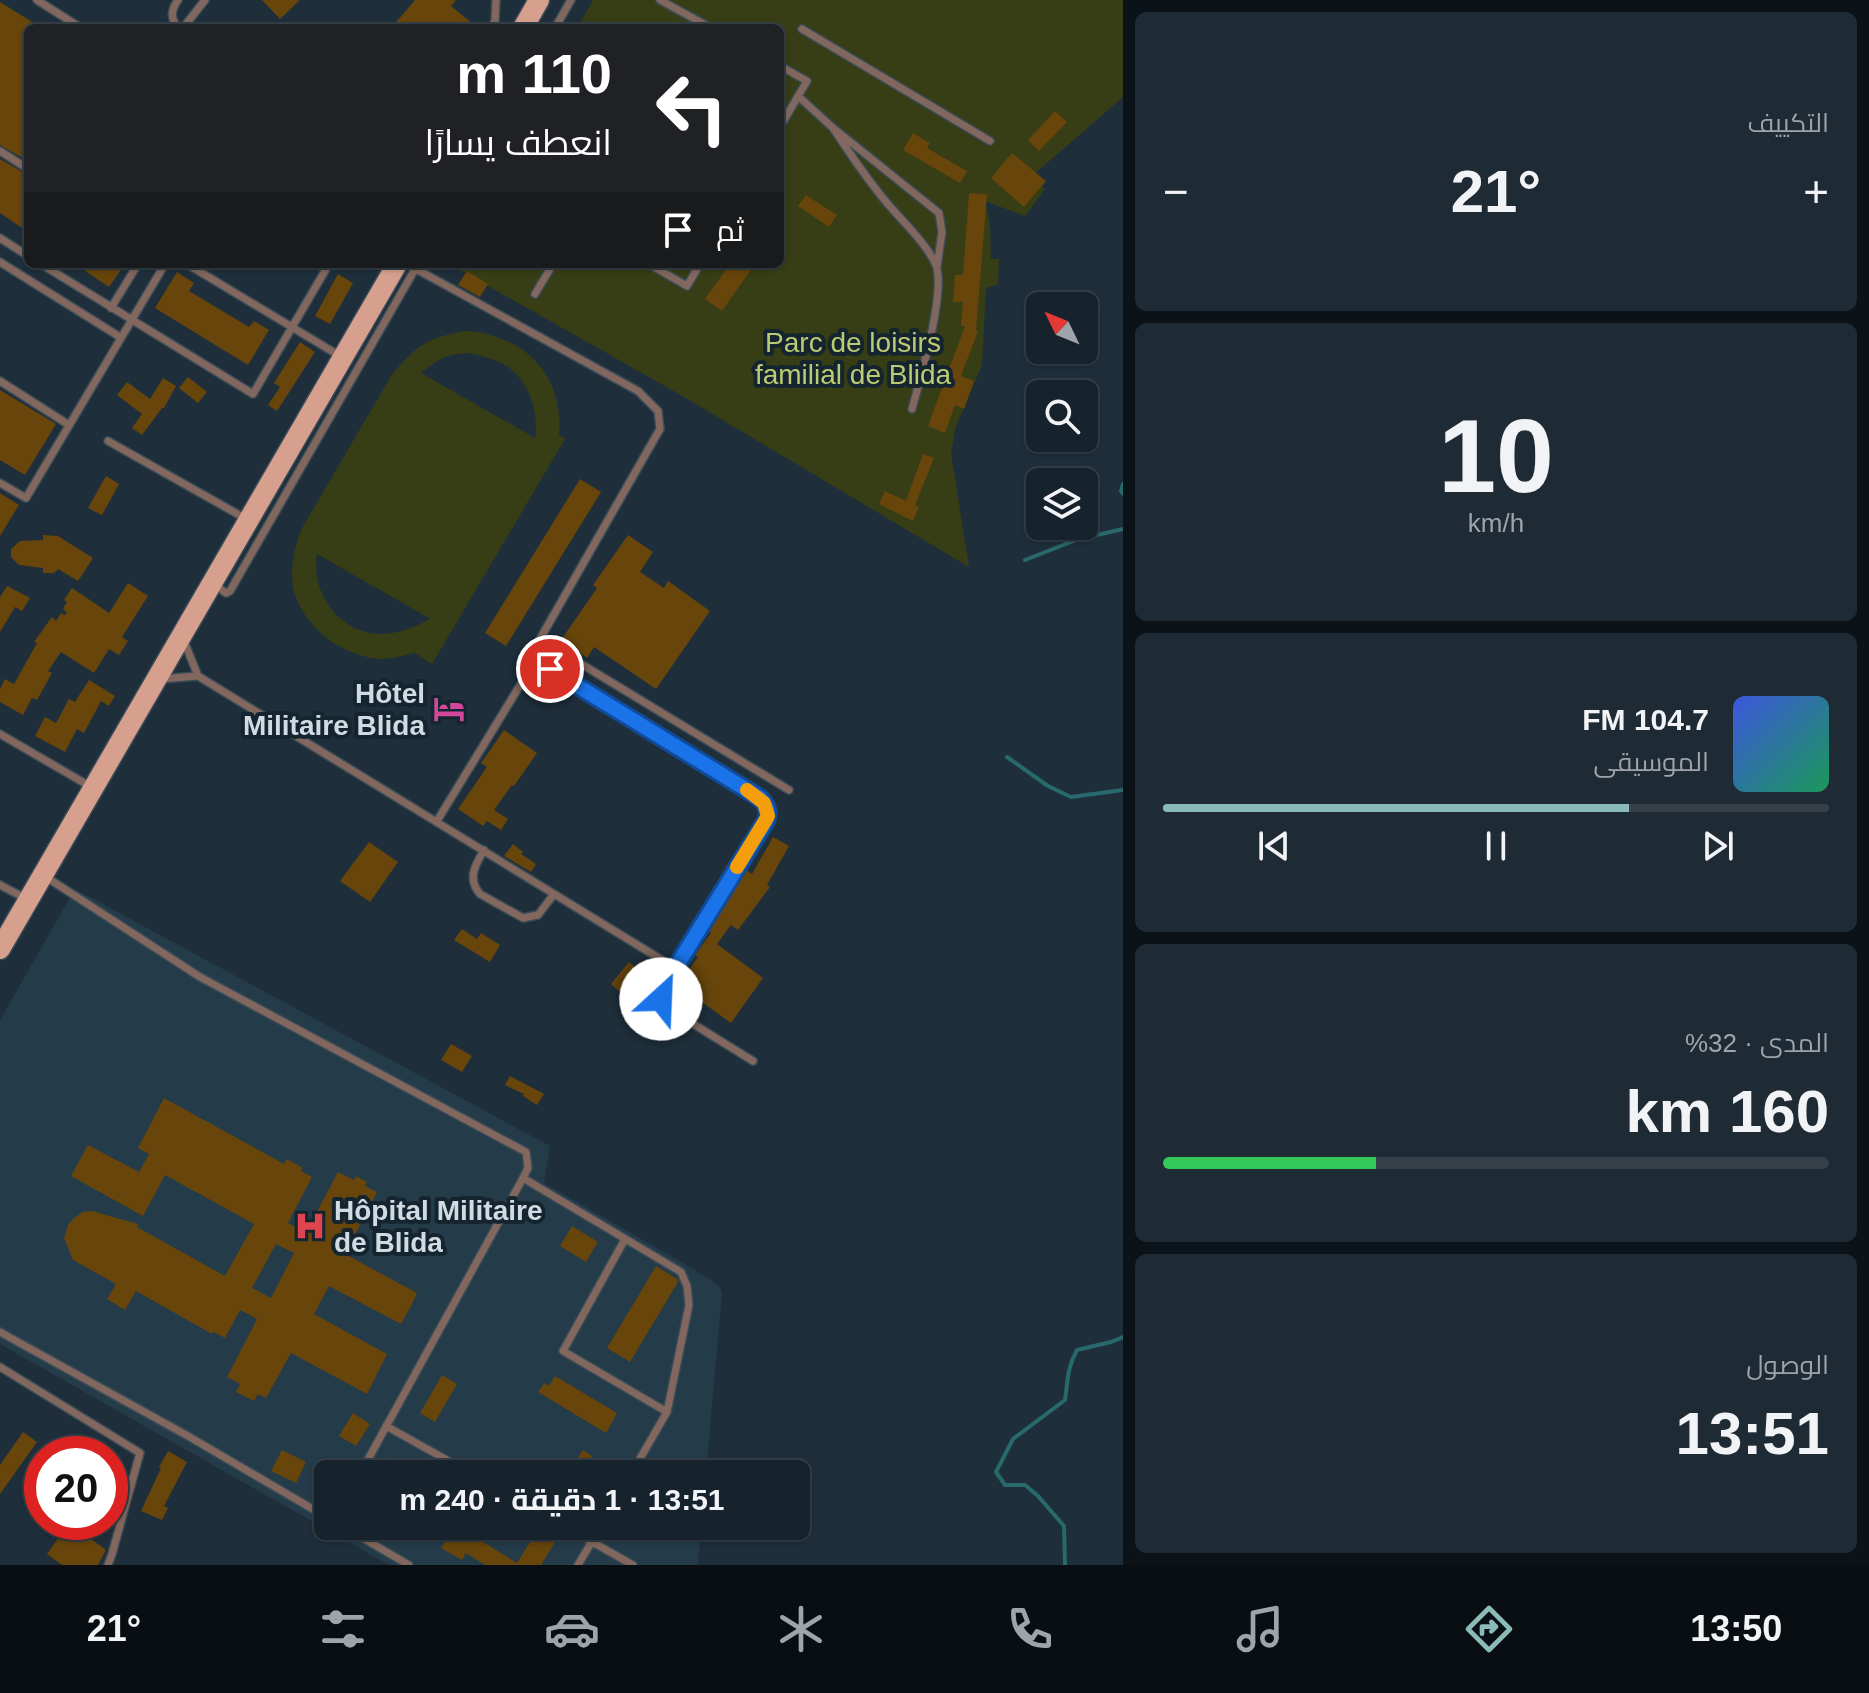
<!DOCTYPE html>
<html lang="ar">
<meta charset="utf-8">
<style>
:root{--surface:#16232c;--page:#1f2b34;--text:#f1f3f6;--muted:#9ea4a9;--line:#354048;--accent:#8bbbb9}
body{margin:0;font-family:Helvetica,Cairo,sans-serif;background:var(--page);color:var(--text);direction:rtl;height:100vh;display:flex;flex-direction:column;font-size:30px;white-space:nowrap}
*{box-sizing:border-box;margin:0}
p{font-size:26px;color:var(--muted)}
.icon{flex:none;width:44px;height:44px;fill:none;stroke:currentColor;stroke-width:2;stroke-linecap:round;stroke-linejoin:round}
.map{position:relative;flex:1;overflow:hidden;direction:ltr}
.side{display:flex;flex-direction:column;gap:12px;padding:12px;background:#0c1318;width:746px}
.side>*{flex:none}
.banner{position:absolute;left:24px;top:24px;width:760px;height:244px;border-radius:12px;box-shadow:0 2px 6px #0004,0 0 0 2px var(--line);direction:rtl;background:#202124;color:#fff;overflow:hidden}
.needle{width:52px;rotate:313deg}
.buttons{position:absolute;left:1026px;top:292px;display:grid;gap:16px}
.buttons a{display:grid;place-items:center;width:72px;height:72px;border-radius:12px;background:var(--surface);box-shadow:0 2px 6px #0004,0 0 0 2px var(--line);font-size:40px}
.speed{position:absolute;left:24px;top:1436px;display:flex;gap:16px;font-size:40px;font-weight:700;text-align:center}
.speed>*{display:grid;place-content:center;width:104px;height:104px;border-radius:50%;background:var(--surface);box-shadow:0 2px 6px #0004,0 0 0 2px var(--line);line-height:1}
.speed .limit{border:12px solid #d22;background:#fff;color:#111}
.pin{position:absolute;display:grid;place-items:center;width:68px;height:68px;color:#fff;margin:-34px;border:4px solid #fff;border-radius:50%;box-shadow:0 2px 8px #0007}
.me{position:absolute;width:88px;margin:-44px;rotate:25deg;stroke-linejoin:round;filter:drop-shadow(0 0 6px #0008)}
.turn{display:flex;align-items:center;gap:28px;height:168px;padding:0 40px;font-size:36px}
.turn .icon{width:104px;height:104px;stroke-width:2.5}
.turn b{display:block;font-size:56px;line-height:68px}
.then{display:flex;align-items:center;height:76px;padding:0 40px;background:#0003;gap:16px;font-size:30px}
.big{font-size:60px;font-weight:700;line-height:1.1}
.side .tile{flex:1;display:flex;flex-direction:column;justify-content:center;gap:12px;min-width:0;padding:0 28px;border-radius:12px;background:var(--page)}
.side .dial{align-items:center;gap:0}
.dial b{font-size:104px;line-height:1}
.song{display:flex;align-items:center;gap:24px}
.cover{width:96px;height:96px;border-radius:12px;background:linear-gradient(135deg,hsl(230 70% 55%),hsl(150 70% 35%))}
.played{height:8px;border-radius:4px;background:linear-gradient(90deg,var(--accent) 70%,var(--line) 70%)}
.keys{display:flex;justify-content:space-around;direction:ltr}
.heat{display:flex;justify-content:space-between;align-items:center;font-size:44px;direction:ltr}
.charge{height:12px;border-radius:6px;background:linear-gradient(90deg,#34c759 32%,var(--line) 0)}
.trip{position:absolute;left:314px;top:1460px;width:496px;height:80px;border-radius:12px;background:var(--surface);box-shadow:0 2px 6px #0004,0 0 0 2px var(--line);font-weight:700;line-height:80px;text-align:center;direction:rtl}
.tab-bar{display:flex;height:128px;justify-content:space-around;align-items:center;background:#090e12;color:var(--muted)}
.tab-bar .icon{width:56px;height:56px}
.tab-bar .on{color:var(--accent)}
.tab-bar b{font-size:36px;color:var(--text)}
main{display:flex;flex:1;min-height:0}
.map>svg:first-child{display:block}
.built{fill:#243b4a}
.green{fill:#373d15;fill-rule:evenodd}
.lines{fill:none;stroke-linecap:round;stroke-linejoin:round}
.stream{stroke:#27696d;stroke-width:4}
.building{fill:#67450b;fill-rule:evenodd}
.service-casing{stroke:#3a4b56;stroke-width:10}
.primary-casing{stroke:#3a4b56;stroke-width:23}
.service{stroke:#82675e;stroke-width:7}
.primary{stroke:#d7a08e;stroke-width:20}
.route-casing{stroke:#114b97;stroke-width:20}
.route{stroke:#1a73e8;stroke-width:14}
.slow{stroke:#f59e0b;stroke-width:14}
.labels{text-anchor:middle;stroke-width:8;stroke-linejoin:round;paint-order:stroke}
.park-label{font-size:28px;fill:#bcca73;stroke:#152530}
.poi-label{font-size:28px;font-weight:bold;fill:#d0dbe2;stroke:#152530;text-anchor:end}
</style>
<main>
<section class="side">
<div class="tile"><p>التكييف</p>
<div class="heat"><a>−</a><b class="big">21°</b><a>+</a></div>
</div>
<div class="tile dial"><b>10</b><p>km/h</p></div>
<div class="tile">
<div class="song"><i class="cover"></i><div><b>104.7 FM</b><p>الموسيقى</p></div></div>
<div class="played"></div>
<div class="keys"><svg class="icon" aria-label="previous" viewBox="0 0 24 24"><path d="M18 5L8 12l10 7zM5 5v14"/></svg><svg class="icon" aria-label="pause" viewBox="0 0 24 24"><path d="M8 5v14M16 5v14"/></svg><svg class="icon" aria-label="next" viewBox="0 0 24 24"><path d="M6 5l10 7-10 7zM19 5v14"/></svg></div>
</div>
<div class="tile"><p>المدى · 32%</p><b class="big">160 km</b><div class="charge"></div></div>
<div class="tile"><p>الوصول</p><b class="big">13:51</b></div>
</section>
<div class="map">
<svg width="1123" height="1565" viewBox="0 0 1123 1565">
<rect width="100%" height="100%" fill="#1e2f3b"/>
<path class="built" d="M75 889 550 1146 544 1183 695 1270 718 1285 722 1292 706 1474H328V1526H701L698 1565H389L0 1344V1020Z"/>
<path class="green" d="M593 0H1123V97L1031 177 1045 189 1025 216 985 201 990 225 991 259H999L998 285 986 288 982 365 956 426 951 453 969 567 679 394 449 264H780V28H577Z
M468 331C526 336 564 376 559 435L565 439 432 664 415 653C401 656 387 661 372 658 337 652 304 626 294 591 289 571 294 549 301 530L391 376C415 346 429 336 468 331ZM469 353C481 356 495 359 505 365 529 380 539 412 535 438L421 373C438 359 447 354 469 353ZM317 554 429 618 430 619C412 629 390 637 370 633 334 626 311 589 317 554Z"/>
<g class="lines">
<path class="stream" d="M1123 484 1121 491 1123 494
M1025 560 1076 540 1123 529
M1007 757 1048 786 1071 797 1123 790
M1065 1565 1064 1526 1038 1496 1025 1485H1005L996 1472 1013 1439 1065 1400C1068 1380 1067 1368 1077 1350L1111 1342 1123 1337"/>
</g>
<path class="building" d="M262 0H300L280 19Z
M415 0H456L451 6 478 28H391Z
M0 2 42 28H28V161L0 145Z
M1055 111 1067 122 1039 151 1028 140Z
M913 133 930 143 927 148 967 171 960 183 903 150Z
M1012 153 1046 181 1024 207 991 178Z
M0 159 28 175V232L0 213Z
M969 193 987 194 976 331H978L961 376 974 381 964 409 955 405 945 433 928 426 965 326H961L963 302H953L955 275H963Z
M806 195 837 215 829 227 798 206Z
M75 264H125L109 287Z
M730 264H739L750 271 722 311 705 299Z
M467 271 488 284 480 297 458 285Z
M177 272 194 283 189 291 249 327 254 321 269 330 248 365 155 308Z
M338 274 353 283 330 324 315 316Z
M300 342 315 352 277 411 268 405 280 387 274 383Z
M188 377 207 392 198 403 179 388Z
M163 378 176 386 164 408H162L142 435 132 428 142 414 117 395 127 382 150 399Z
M0 390 56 424 25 475 0 460Z
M923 454 934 458 915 505 919 507 913 521 879 504 885 491 906 501Z
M106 476 119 484 102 515 88 508Z
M580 479 601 492 506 646 485 633Z
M0 493 19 505 0 536Z
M43 535 58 536 93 558 78 581 58 569 54 573H43V568L19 565 11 557V549L20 541 43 540Z
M628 535 653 552 640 572 664 588 668 581 710 611 656 689 594 647 587 658 561 640 597 588 593 585Z
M128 583 148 596 122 637 128 641 119 655 109 649 94 673 61 652 48 671 52 673 37 700 32 698 23 715 0 702V689L5 679 14 684 37 643 34 642 52 617 56 621 61 613 65 615 67 613 63 609 67 602 64 600 72 588 109 613Z
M7 586 30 598 22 611 15 607 0 632V597Z
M89 680 115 696 109 706 101 701 84 733 77 729 65 752 35 736 45 717 56 723 69 699 75 702Z
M504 730 537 753 514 786 512 785 494 810 508 819 501 830 487 821 483 826 458 809 487 767 481 763Z
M773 837 789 846 767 885 770 887 738 930 731 925 717 944 763 978 731 1023 678 985 698 957 695 955 711 933 706 930 729 893 746 870 752 874Z
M369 842 398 862 370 902 340 881Z
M513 844 523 852 521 854 536 864 531 872 504 856Z
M462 929 477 939 481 933 500 945 490 962 454 940Z
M629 962 644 975 625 996 611 984Z
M451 1044 472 1056 462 1072 441 1060Z
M510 1076 544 1094 537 1105 523 1096 524 1094 505 1085Z
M164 1098 284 1164 287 1159 303 1168 301 1171 312 1177 288 1223 306 1232 338 1172 354 1180 356 1176 367 1182 365 1186 377 1192 345 1254 417 1293 412 1304 401 1324 329 1286 314 1314 387 1354 367 1394 291 1353 266 1398 258 1394 254 1401 236 1392 240 1384 227 1377 257 1319 240 1310 225 1338 213 1332 212 1334 136 1291 125 1310 107 1299 116 1284 73 1260 64 1238 68 1225 74 1218 83 1212 92 1211 138 1224 137 1227 225 1276 254 1224 165 1175 143 1216 71 1176 88 1145 139 1172 149 1154 138 1148ZM276 1244 294 1253 271 1298 252 1288Z
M572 1226 598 1242 586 1262 560 1246Z
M656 1266 677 1279 678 1282 630 1362 607 1348Z
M442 1375 457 1384 435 1422 420 1413Z
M555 1376 617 1413 606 1433 538 1392 544 1383 549 1386Z
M353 1413 370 1424 356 1446 339 1436Z
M23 1432 37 1442 0 1494V1465Z
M282 1450 306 1462 296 1483 271 1471Z
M583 1450 592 1456 587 1465 603 1474H568Z
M168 1451 187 1462 164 1506 168 1508 162 1520 141 1511 161 1468 159 1467Z
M390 1457 419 1474H380Z
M69 1523 106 1550 98 1565H62L47 1554Z
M455 1526H477L472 1535 517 1563 540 1526H551L561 1532 541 1565H485L466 1553 462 1560 441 1548Z"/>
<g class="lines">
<defs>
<path id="service" d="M37 0 81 28
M660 0 711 28
M178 28C170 18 171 10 178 0
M183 28 205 0
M491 28 495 21 496 0
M555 28 571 0
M802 29 990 141
M780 66 807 81 780 127
M798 96 833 128 939 213 942 232 937 267
M833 128C850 154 867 179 887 203 902 221 927 244 936 265 946 293 920 379 912 409
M0 151 28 169
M0 238 28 256
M0 262 120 337
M41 264 253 394 329 264
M187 264 335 353
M407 264 638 391 658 411 660 429 540 639 789 790
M649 264 687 286 700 264
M535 294 553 264
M111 308 138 264
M0 381 69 425
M108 441 241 516
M0 483 26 498 165 264
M215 585 226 593 230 591 418 264
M184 641 198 676
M160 679 198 676 675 968
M0 734 86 784
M437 821 527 674 537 666 550 669 760 798C767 805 770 812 766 821L663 988C660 998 661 1003 669 1009L753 1061
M484 850C475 865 467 879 480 894L523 918 538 915 554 894
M46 877 200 977 526 1152 528 1168 523 1178 360 1474
M0 885 21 896
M523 1178 681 1272 687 1286 689 1305 667 1412 631 1474
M625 1239 563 1351 667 1412
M0 1332 188 1436 328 1518
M0 1367 140 1453 112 1554 108 1565
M386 1426 472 1474
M342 1526 409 1565
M564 1526 633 1565
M578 1565 601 1526"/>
<path id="primary" d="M523 28 539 0
M0 949 397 264"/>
</defs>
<use href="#service" class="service-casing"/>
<use href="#primary" class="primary-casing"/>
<use href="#service" class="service"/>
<use href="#primary" class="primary"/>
</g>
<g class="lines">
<defs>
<path id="route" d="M550 669 760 798C767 805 770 812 766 821L663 988 661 999"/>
</defs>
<use href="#route" class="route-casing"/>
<use href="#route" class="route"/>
<path class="slow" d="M737 867 768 816 764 803 747 790"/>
</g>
<defs>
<symbol id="hotel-bare" viewBox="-9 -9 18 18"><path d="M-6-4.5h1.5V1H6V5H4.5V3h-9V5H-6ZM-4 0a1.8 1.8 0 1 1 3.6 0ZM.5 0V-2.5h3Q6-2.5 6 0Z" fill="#d1479c" stroke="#152530" stroke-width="2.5" paint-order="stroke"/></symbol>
<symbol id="hospital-bare" viewBox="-9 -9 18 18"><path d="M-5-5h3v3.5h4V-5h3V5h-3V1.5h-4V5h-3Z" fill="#e0444e" stroke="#152530" stroke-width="2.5" paint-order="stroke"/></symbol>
</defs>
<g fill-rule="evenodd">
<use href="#hotel-bare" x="427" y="687" width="44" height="44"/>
<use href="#hospital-bare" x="288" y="1204" width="44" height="44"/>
</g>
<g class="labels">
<g class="park-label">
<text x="853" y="352">Parc de loisirs<tspan x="853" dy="32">familial de Blida</tspan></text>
</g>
<g class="poi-label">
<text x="425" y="703">Hôtel<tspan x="425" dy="32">Militaire Blida</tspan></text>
<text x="334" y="1220" text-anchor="start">Hôpital Militaire<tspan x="334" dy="32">de Blida</tspan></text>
</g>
</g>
</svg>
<div class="buttons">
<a><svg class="needle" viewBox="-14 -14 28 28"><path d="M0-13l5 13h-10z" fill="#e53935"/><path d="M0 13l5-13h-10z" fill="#9ea4a9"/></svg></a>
<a><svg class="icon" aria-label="search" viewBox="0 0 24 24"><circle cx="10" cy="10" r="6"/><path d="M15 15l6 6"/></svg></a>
<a><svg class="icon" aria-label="layers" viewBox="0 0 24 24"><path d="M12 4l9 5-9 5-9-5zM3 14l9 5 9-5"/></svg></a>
</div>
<div class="speed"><div class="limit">20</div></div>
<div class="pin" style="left:550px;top:669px;background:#d93025"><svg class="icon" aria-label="arrive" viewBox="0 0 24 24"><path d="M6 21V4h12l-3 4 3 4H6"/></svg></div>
<svg class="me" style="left:661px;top:999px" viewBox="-20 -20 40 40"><circle r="19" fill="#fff"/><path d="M0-13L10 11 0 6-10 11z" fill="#1a73e8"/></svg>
<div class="trip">13:51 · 1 دقيقة · 240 m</div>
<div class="banner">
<div class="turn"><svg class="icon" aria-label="left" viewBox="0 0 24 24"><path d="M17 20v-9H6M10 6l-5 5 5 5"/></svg><div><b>110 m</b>انعطف يسارًا</div></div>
<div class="then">ثم<svg class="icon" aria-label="arrive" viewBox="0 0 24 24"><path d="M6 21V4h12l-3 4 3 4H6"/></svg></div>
</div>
</div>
</main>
<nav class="tab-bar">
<b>13:50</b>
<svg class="icon on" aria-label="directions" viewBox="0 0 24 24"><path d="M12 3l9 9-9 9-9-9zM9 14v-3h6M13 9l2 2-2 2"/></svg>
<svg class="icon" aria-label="music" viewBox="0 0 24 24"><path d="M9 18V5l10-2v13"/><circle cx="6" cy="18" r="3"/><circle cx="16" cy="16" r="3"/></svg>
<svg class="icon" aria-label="phone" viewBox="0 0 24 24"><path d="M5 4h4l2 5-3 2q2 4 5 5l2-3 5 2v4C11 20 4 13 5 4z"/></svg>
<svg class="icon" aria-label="climate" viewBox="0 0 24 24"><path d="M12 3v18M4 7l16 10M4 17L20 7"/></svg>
<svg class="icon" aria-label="car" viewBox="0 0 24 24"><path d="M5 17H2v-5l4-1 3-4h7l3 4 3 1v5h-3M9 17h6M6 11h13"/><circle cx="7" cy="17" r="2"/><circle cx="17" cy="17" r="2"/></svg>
<svg class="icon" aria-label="filters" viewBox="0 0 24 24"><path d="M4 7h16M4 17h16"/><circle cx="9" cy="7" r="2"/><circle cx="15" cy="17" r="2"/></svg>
<b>21°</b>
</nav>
